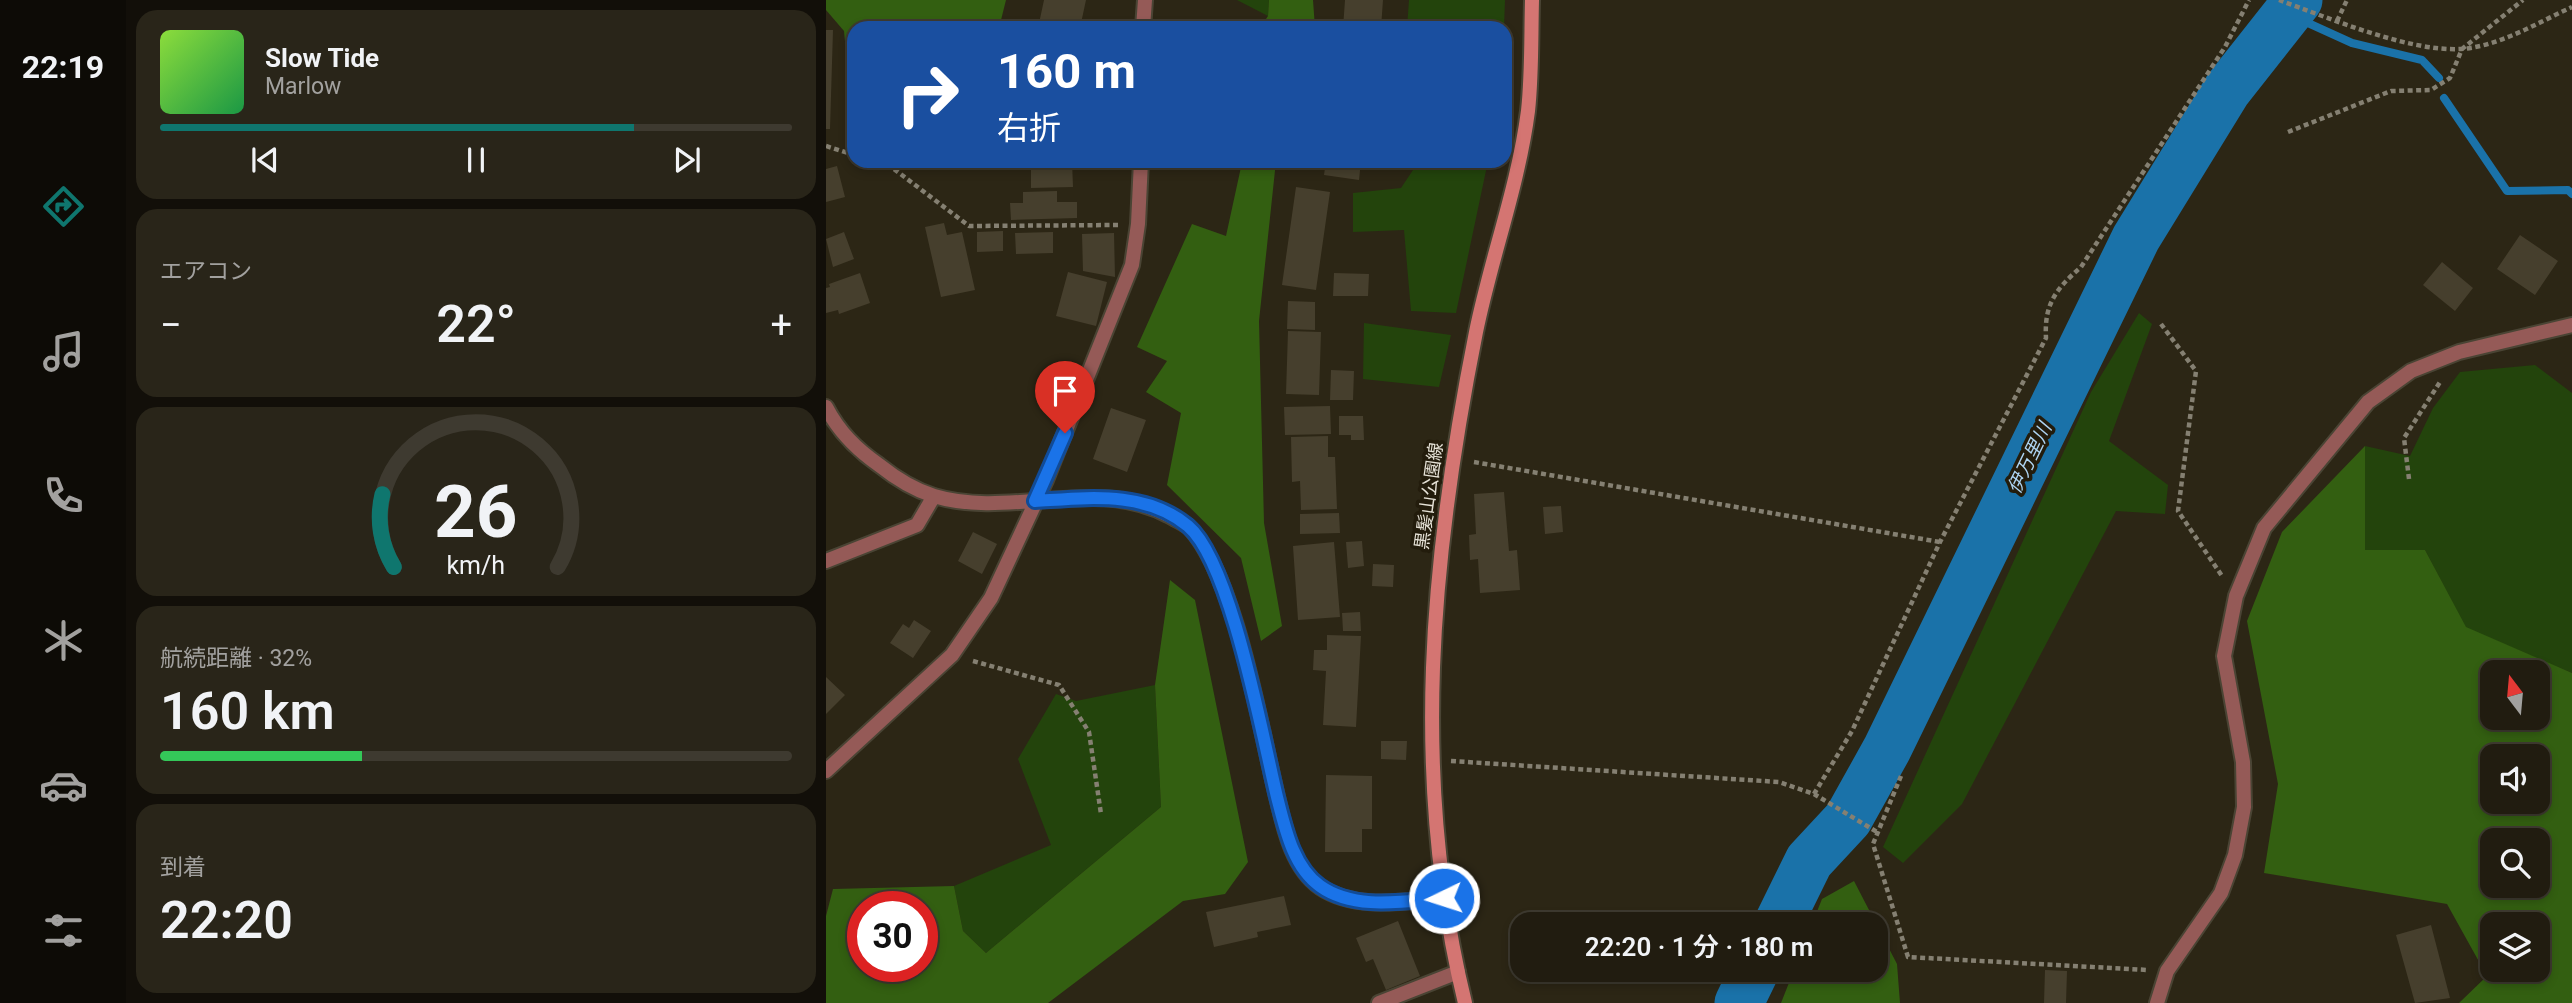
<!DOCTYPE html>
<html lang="ja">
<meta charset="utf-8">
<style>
:root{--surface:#211c10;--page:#292519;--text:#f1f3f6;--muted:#a2a19f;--line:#3e3a30;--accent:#0f766e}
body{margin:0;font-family:Roboto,"Noto Sans JP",sans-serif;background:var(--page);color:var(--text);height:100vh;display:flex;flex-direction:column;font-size:26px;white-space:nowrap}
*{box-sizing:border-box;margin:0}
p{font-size:23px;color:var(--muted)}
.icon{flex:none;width:38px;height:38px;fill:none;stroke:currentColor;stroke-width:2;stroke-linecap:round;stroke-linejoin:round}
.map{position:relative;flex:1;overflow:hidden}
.sheet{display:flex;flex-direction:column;gap:10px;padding:10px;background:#120f09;width:700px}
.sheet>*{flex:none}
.top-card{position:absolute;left:21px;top:21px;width:665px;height:147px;border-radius:21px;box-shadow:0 4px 10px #0003,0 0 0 2px var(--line);background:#1a4fa0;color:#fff;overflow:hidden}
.needle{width:46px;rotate:344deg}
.buttons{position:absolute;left:1654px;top:660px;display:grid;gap:14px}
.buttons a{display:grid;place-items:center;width:70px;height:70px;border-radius:14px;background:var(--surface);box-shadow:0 4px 10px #0003,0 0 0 2px var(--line);font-size:35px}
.speed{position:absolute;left:21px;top:891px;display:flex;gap:14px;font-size:35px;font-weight:700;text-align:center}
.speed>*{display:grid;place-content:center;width:91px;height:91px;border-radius:50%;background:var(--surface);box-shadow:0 4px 10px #0003,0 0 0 2px var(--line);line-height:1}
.speed .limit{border:10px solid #d22;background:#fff;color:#111}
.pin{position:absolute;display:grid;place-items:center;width:60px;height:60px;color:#fff;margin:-72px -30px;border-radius:50% 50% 50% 0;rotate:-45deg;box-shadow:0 0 7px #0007}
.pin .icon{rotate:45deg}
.me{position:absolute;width:77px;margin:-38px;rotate:266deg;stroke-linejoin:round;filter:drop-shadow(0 0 5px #0008)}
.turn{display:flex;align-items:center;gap:24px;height:147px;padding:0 35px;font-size:32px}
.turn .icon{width:91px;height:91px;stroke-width:2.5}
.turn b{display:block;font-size:49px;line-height:60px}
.big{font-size:52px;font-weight:600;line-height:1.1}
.sheet .widget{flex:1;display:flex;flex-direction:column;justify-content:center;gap:10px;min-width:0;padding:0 24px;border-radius:21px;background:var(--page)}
.sheet .dial{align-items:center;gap:0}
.dial svg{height:182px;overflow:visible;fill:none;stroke:var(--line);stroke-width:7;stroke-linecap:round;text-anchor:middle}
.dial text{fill:var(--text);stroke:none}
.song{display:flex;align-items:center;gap:21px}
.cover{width:84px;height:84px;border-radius:10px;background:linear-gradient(135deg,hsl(90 70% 55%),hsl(140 70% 35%))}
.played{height:7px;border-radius:4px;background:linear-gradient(90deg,var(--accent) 75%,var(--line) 75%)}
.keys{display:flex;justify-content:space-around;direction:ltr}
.heat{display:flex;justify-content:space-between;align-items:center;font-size:38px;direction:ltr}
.charge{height:10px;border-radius:5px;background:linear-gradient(90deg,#34c759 32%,var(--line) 0)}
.trip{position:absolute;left:684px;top:912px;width:378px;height:70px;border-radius:21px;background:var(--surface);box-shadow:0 4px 10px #0003,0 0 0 2px var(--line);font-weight:600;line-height:70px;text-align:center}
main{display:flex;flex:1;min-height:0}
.tab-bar{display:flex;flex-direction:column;width:126px;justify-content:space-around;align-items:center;background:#0d0b06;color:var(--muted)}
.tab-bar .icon{width:49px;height:49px}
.tab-bar .current{color:var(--accent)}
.tab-bar b{font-size:32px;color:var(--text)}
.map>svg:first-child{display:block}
.green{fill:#23440c}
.forest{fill:#335f11;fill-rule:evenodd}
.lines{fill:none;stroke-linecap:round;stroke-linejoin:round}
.stream{stroke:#1a72a9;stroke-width:8}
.river{stroke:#1a72a9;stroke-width:49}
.building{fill:#463f2d}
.street-casing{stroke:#4a4434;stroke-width:18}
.secondary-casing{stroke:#4a4434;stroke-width:18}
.path{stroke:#858072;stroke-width:4.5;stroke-dasharray:5 3.5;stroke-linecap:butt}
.street{stroke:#955a57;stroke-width:14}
.secondary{stroke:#d47572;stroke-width:14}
.route-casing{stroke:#114b97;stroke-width:18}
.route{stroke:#1a73e8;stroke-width:12}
.labels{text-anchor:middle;stroke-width:7;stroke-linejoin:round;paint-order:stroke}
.street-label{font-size:18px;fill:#e6e2d7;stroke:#231c0c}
.water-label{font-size:19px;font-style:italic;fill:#aed4f2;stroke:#231c0c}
</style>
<main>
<nav class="tab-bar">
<b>22:19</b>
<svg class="icon current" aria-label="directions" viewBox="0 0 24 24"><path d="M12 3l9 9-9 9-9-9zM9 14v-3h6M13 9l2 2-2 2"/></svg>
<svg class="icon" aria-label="music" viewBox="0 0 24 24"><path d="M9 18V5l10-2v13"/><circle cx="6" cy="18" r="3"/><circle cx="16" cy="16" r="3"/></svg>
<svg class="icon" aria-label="phone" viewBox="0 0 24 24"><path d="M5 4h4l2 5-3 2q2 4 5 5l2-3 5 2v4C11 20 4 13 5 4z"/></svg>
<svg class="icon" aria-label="climate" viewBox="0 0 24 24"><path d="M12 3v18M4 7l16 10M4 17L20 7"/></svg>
<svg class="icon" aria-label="car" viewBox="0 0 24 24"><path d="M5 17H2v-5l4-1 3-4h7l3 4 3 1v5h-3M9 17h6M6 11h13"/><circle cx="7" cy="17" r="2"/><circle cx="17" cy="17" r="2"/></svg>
<svg class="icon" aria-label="filters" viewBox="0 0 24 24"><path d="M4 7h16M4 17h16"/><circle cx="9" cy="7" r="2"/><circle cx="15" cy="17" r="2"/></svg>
</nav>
<section class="sheet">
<div class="widget">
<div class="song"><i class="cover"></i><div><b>Slow Tide</b><p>Marlow</p></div></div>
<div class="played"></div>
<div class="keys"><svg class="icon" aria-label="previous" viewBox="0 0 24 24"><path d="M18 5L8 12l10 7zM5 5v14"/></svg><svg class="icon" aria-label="pause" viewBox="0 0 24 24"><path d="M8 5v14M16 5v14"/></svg><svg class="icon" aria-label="next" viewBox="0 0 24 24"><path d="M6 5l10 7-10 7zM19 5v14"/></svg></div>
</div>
<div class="widget"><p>エアコン</p>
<div class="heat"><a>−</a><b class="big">22°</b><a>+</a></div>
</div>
<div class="widget dial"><svg viewBox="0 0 100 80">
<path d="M14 69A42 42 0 1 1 86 69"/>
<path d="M14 69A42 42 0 0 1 9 37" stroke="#0f766e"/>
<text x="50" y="56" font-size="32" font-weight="700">26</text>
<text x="50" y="72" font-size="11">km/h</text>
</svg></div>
<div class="widget"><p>航続距離 · 32%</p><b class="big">160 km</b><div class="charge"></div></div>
<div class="widget"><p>到着</p><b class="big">22:20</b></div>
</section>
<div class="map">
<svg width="1746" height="1003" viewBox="0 0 1746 1003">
<rect width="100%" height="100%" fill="#2c2615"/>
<path class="green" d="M411 0H443L442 16Z
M583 0H679L678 28H581Z
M593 161H662L630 313 585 311 578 230 527 232V193L575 188Z
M1313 313 1326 324 1283 441 1342 485 1339 514 1290 511 1136 804 1077 863 1057 847 1265 392Z
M538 323 625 335 613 387 537 379Z
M1709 365 1746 393V673L1640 628 1599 550H1539V446L1584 456 1607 408 1634 372Z
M329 685 335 807 160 953 137 931 128 886 225 845 192 759 230 694 250 701Z"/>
<path class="forest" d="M0 0H180L173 28H28V136L18 31 0 10Z
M443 0H487L489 28H434L442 16Z
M401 161H450L433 321 438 523 456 626 435 641 415 558 341 485 355 413 320 392 341 361 311 347 366 224 400 236 415 167Z
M1539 446V550H1599L1640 627 1746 673V1003H1633L1661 976 1621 904 1438 873 1452 784 1421 621 1456 532ZM1712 672V718H1666V672ZM1712 756V802H1666V756ZM1712 840V886H1666V840ZM1712 924V970H1666V924Z
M344 580 369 600 422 862 399 894 357 901 222 1003H0V916L7 889 128 886 137 931 160 953 335 807 329 685ZM96 906V966H37V906Z
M1028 881 1071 964 1074 1003H955L968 970H1050V924H986L996 899Z"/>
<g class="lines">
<path class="stream" d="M1477 0 1482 23 1526 43 1596 60 1613 78
M1618 98 1681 191 1742 190 1746 194"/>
<path class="river" d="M952 924 983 861 1022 819 1061 749 1310 238 1401 90 1472 0
M913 1003 929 970"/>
</g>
<path class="building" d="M218 0H260L254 28H212Z
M519 0H557L555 28H517Z
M0 30H7L4 129H0Z
M192 161H246L247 187 205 188V167H193Z
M500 161H535L533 180 498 175Z
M11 166 19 197 0 202V169Z
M470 187 504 192 490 290 456 285Z
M231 191V202H251V218L185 220 184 203H197V192Z
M118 223 121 235 136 232 149 290 115 297 99 227Z
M177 231V251L151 252V232Z
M18 232 28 259 7 267 0 239Z
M227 232V253L190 254 189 233Z
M288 233 289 277 257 271 256 234Z
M1694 235 1732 261 1709 295 1671 269Z
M1616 262 1647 288 1629 311 1597 285Z
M242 272 281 282 270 326 230 316Z
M34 273 44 303 13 314 12 310 0 313V288L4 287 3 284Z
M508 273 543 274 542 296H507Z
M462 301 489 302V330L461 329Z
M462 331 495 332 493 395 460 394Z
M505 370 528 371 527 400H504Z
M504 406 505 434 459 435 458 407Z
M285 408 320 420 301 472 267 459Z
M513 416H537L538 440H525V435H513Z
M502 436V457H509L511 509 475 510 474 481 466 482 465 437Z
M678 492 683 551 691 550 694 590 654 593 652 559 644 560 643 535 650 534 648 494Z
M735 506 737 532 719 534 717 507Z
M513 513 514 533 474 534V514Z
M147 532 171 544 156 574 132 561Z
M536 541 538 566 522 568 520 542Z
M508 542 514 617 472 620 467 546Z
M547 564 568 565 567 587 546 586Z
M534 612 535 631H517L516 613Z
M88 620 105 631 87 658 64 643 77 624 83 628Z
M501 635 535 636 530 727 497 725 500 671 487 670 488 650H501Z
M0 677 19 695 0 714Z
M555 741H581L580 760 555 759Z
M500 775 546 776V829H536V852H499Z
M458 896 465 925 431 932 432 937 388 947 380 912Z
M572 921 594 976 560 990 547 959 540 962 530 938Z
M1605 925 1624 998 1589 1003 1570 935Z
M1219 970 1241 971 1240 1003H1218Z"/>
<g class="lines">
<defs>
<path id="street" d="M317 28 319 0
M0 407C13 432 30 449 53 465 68 477 89 490 108 496 185 519 268 476 342 515 349 519 359 523 364 528 409 577 433 721 449 788 457 821 464 866 494 887 530 911 579 901 618 898
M0 561 91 525 108 496
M0 771 126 655 165 598 220 480 306 265 312 224 315 161
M553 1003 632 972
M1331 1003 1341 971 1395 893 1409 855 1418 807 1417 762 1398 656 1410 596 1438 528 1542 402 1585 371 1633 352 1746 325"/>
<path id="secondary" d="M639 1003C584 778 605 557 650 332 665 258 692 187 702 111 706 75 705 37 706 0"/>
</defs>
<use href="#street" class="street-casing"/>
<use href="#secondary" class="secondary-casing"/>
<path class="path" d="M1453 0C1503 18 1583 52 1635 49 1674 46 1711 23 1746 7
M1511 21 1521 0
M1462 132 1565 91 1605 90 1624 78 1636 49 1697 0
M0 146 28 155
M44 161 68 169 143 226 292 225
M1335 324 1370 371 1352 511 1396 576
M648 462 1114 542
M1583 479 1578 438 1614 382
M147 661 233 685 263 732 275 814
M625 761 953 782 988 794 1051 832
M1075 776 1047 844 1082 957 1322 970
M988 794 1026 731 1114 542 1220 338C1218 304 1230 289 1255 267L1399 47 1423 0"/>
<use href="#street" class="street"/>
<use href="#secondary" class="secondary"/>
</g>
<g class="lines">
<defs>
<path id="route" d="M239 433 209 501C261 498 319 490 362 526 405 562 437 739 451 797 459 828 467 867 494 886 529 911 579 901 618 898"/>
</defs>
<use href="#route" class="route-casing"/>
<use href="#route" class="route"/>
</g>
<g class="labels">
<g class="street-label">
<text transform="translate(603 496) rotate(-82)" y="6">黒髪山公園線</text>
</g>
<g class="water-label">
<text transform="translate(1203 458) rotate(-64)" y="7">伊万里川</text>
</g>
</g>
</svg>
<div class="buttons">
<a><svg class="needle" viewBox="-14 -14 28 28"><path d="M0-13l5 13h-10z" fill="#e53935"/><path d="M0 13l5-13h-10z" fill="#a2a19f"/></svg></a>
<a><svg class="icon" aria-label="sound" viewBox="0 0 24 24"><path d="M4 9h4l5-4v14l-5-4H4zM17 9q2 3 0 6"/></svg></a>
<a><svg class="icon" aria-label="search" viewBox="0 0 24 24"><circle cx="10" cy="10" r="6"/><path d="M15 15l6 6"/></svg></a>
<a><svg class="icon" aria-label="layers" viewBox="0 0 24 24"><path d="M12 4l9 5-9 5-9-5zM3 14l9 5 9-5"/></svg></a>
</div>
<div class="speed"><div class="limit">30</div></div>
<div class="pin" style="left:239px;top:433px;background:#d93025"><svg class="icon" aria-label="arrive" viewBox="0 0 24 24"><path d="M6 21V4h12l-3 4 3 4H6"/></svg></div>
<svg class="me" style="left:618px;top:898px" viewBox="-20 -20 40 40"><circle r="17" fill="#1a73e8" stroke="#fff" stroke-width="3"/><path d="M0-11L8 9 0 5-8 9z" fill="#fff"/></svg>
<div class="trip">22:20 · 1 分 · 180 m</div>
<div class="top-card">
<div class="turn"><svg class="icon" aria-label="right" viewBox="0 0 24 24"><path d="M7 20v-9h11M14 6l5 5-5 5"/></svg><div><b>160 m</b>右折</div></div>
</div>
</div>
</main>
